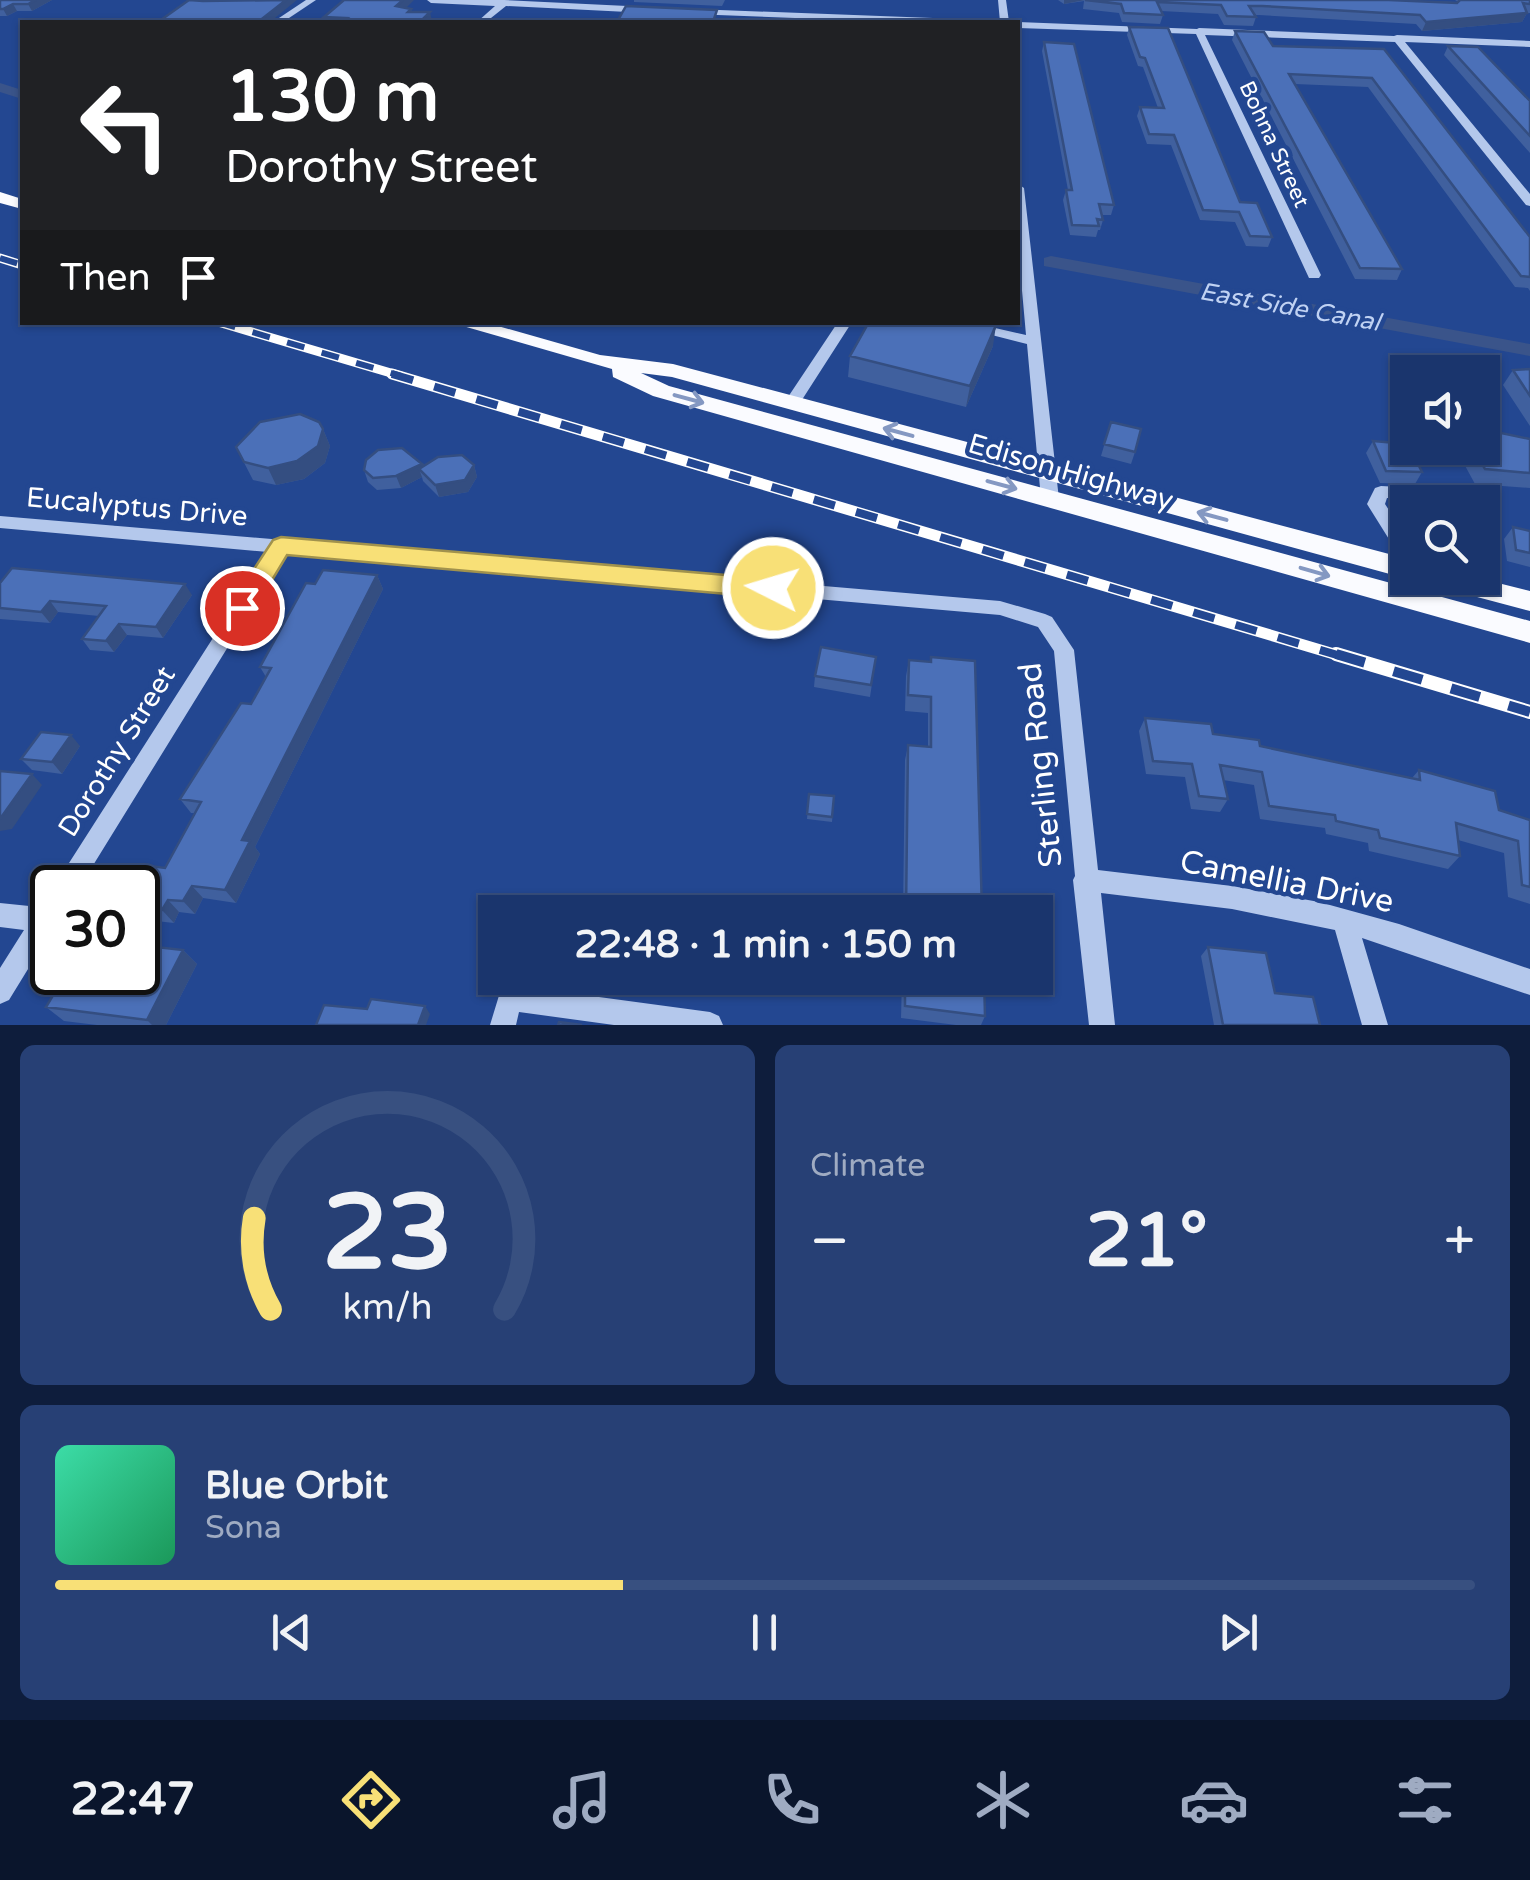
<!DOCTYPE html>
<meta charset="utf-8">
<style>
:root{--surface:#1a356d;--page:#274075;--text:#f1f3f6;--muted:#9fabc2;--line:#385080;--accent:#f8e077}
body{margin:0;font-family:"Varela Round",sans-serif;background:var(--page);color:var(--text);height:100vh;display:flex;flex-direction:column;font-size:38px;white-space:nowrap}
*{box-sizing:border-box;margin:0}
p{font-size:32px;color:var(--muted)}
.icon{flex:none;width:55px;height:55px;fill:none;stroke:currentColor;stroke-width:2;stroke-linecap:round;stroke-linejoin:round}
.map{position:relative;height:1025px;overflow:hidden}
.details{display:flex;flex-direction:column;gap:20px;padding:20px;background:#0e1d3c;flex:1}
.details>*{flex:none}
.banner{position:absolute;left:20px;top:20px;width:1000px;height:305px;border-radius:0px;box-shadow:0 2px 8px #0004,0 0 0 2px var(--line);background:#202124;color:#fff;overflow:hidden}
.fabs{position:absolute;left:1390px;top:355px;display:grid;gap:20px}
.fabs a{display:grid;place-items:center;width:110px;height:110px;border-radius:0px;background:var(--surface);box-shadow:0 2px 8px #0004,0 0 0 2px var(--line);font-size:50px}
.speed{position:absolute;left:30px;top:865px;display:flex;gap:20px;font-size:50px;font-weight:700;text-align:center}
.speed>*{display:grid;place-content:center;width:130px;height:130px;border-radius:50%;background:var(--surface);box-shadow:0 2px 8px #0004,0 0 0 2px var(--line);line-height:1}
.speed .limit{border:5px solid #111;border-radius:15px;background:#fff;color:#111}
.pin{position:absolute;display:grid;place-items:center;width:85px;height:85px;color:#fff;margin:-42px;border:5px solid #fff;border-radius:50%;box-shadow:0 2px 10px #0007}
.me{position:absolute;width:110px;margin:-55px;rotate:275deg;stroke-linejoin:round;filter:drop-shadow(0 0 8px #0008)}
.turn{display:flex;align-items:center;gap:35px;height:210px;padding:0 40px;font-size:45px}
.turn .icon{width:130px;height:130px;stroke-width:2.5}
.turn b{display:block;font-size:70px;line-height:85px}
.then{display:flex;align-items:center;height:95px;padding:0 40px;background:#0003;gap:20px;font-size:38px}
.big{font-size:75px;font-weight:700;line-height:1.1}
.details .card{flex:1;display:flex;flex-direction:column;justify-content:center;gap:15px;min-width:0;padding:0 35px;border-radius:15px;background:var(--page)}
.details .dial{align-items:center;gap:0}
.dial svg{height:260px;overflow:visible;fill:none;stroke:var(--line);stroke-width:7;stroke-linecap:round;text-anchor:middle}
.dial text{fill:var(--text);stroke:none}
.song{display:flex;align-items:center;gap:30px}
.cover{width:120px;height:120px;border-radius:15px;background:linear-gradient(135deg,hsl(160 70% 55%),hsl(150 70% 35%))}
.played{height:10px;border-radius:5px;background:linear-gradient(90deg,var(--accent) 40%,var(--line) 40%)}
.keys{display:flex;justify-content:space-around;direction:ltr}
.heat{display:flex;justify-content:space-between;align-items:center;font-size:55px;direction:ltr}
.details .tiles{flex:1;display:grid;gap:20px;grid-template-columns:1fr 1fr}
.card:last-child{grid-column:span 2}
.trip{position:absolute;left:478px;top:895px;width:575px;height:100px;border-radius:0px;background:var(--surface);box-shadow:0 2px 8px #0004,0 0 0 2px var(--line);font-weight:700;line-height:100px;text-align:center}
.dock{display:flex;height:160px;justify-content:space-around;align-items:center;background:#0a152c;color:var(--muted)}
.dock .icon{width:70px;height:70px}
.dock .on{color:var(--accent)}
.dock b{font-size:45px;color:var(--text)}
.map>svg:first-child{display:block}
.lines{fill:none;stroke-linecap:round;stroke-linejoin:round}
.canal{fill:#3a548a;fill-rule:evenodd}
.minor{fill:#b4c8ec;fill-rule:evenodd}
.major{fill:#fafbff;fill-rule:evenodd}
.rail-far2-casing{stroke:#fff;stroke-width:9}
.rail-far1-casing{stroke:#fff;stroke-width:11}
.rail-casing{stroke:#fff;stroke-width:14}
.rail-far2{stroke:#234791;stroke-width:6;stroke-dasharray:18;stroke-linecap:butt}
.rail-far1{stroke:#234791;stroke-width:8;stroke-dasharray:22;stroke-linecap:butt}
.rail{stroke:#234791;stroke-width:10;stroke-dasharray:30;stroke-linecap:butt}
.wall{fill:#40609e}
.shaded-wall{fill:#344e81}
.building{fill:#4b70b8;stroke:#344e81;stroke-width:2.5}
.oneway{stroke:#8498c2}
.route{fill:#f8e077;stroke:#a1924d;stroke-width:2.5}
.labels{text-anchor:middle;stroke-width:9;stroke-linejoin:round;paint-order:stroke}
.far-street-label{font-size:22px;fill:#fff;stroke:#234791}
.far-water-label{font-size:25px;font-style:italic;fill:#c0d2f3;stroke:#234791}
.street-label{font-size:28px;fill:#fff;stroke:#234791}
.near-street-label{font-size:32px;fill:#fff;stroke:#234791}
</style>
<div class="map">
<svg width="1530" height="1025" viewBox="0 0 1530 1025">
<rect width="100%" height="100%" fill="#234791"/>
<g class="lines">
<path class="canal" d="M0 83 22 90V99L0 92Z
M1051 256 1530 344V356L1044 266V258Z"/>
<path class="minor" d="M306 0H316L283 22H273Z
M427 0H504L648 7 652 10 648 13 506 6 486 22H477L495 6 431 3Z
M998 0H1006L1009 22H1000Z
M694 9 959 19 964 22H900L691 14Z
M1017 22H1018L1197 29 1199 28 1394 36 1397 35 1530 41V47L1405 42 1530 194V206L1526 205 1395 42 1205 35 1321 275 1319 278H1309L1196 34 1018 28Z
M1018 184 1024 188 1059 499 1050 505 1041 499 1027 344 941 322H969L1026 335 1018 246Z
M838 322H852L798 406H786L784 403Z
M1381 486 1419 488 1428 494 1419 500 1387 498 1385 504 1408 539V562L1402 560 1367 504 1375 488Z
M0 516 1000 601 1045 614 1052 617 1074 650 1098 870 1232 886 1319 902 1399 924 1530 969V995L1362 938 1388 1025H1362L1335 930 1232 909 1101 893 1115 1025H1089L1073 880 1075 876 1054 651 1038 627 1000 615 286 553 79 888H53L268 552 0 528Z
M52 896V930L9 1000 0 1004V968L24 930 0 927V903L39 907 43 900Z
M510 985 710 1012 719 1016 723 1025H614L519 1012 516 1025H490L501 989Z"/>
<path class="major" d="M0 192 22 199V209L0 203Z
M449 322H484L600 355 673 364 1408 559V578H1412L1408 579 672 377 641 373 669 386 1530 621V643L653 396 613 377 612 369Z
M1428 578H1478L1530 591V611L1432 585Z"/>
<defs>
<path id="rail-far2" d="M0 258 22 265
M218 322 401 376"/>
<path id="rail-far1" d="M392 374 1344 657"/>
<path id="rail" d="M1336 654 1530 712"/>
</defs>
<use href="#rail-far2" class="rail-far2-casing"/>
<use href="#rail-far1" class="rail-far1-casing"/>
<use href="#rail" class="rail-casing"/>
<use href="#rail-far2" class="rail-far2"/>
<use href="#rail-far1" class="rail-far1"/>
<use href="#rail" class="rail"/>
</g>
<path class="wall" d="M0 0H52L32 11H17L7 16H0Z
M634 0H725L722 6 634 2Z
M1058 0H1389L1458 2 1455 0H1530V13H1527L1522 22 1422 31 1416 24 1259 15H1254L1256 17 1253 26 1224 25 1218 14 1161 11 1163 15 1160 24 1122 22 1119 13 1083 9 1084 1 1064 4Z
M406 8 432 21 430 22H326L324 17Z
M1129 27 1240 202 1272 237 1268 247 1246 246 1235 222 1200 220 1171 145 1147 144 1137 116 1140 107 1158 108 1143 67 1138 66 1127 35Z
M1235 31 1273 46 1384 49 1530 237V291L1528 288 1515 287 1368 87 1295 84 1402 269 1397 280 1355 279 1232 40Z
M1044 42 1114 205 1111 215H1102L1103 220 1100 230H1098L1096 237 1070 235 1063 200 1066 190H1068L1042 51Z
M1448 46 1530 101V153L1444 55Z
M993 346 966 407 848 377 850 356Z
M1530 369V426L1503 385 1513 370Z
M1111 422 1135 452 1131 464 1101 456Z
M323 429 330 446 325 463 304 479 276 485 253 480 236 447Z
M1530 439V488L1475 484 1463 462 1461 448H1482Z
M1373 441 1422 472 1415 484 1380 483 1366 453Z
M422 464 423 467 474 465 477 477 468 492 439 497 423 481 422 477 401 488 377 490 368 482 364 470Z
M1402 497 1408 502V523L1398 502Z
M1513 527 1530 531V567L1507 561 1504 539Z
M377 575 383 589 255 847 260 854 236 903 203 898 195 914 179 912 174 923 138 919V888L165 868 195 813H191L180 799 251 704 266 677 260 667 315 584Z
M0 583 192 595 163 638 127 635 114 652 90 650 82 639 99 616 58 612 50 623 0 619Z
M876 657 870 697 814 687 815 676Z
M931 657 982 912H903L905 760 908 745 928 747V713L905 711 906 676 909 660 930 662Z
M1145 718 1260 746 1412 778 1419 770 1499 810 1530 820V904L1508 897 1504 853 1458 840 1460 856 1448 869 1369 851 1368 843 1326 834 1325 828 1260 819 1254 785 1223 780 1228 799 1220 812 1191 809 1185 777 1146 774 1139 731Z
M80 746 62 774 32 770 21 759Z
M809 794 834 796 832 822 807 819Z
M1208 947 1275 993 1320 1025H1214L1201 956Z
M183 950 197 964 166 1025H97L64 1021 46 1007Z
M902 978H984L985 1016 981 1025H956L901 1018Z"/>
<path class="shaded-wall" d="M36 0H52L32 11 28 4Z
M286 0H297L270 22H258Z
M403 0H414L399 15 396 6Z
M1064 0H1085L1064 4Z
M13 4 17 11 7 16 3 9Z
M430 12 432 21 430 22H420Z
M1527 13 1522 22 1422 31 1426 22Z
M996 325 993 346 966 407 970 386Z
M323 429 330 446 325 463 304 479 276 485 268 468Z
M422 464 426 475 419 469 422 477 401 488 396 476Z
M474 465 477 477 468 492 439 497 435 485Z
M377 575 383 589 255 847 260 854 236 903 225 890 242 840Z
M185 584 192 595 163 638 156 627Z
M50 601 58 612 50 623 41 612Z
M119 624 127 635 114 652 106 641Z
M71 735 80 746 62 774 52 762Z
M32 774 42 785 12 829 0 831V819Z
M192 886 203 898 195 914 183 901Z
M168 900 179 912 174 923 162 910Z
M183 950 197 964 166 1025H152L147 1020Z
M425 1006 430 1014 426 1025H418Z"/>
<path class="building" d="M0 0H36L28 4H13L3 9H0Z
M189 0 203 1 286 0 258 22H158Z
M344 0H403L396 6 411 9 408 12H430L420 22H342L347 18 324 17Z
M1085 0H1389L1457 3 1460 0H1530V4L1523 3 1527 13 1426 22 1420 15 1262 6H1249L1256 17 1227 16 1221 5 1157 2 1163 15 1124 13 1121 4Z
M626 6 717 10 713 22H617Z
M1129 27 1168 28 1240 202 1257 203 1272 237 1250 236 1239 212 1203 210 1174 135 1149 134 1140 107 1164 108 1145 58 1140 57Z
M1235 31 1264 32 1273 46 1384 49 1530 237V277L1521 276 1372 78 1289 74 1402 269 1360 268Z
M1044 42 1074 44 1114 205 1099 204 1103 220 1097 219 1099 226 1072 225 1066 190H1072Z
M1448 46 1478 47 1530 101V136Z
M869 322H985L996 325 970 386 850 356Z
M1530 369V396L1513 370Z
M300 414 319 422 323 429 318 446 297 461 268 468 244 462 236 447 260 422Z
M1111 422 1141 429 1135 452 1104 444Z
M1482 429 1530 439V473L1485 469 1473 448H1482Z
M1373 441 1408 444V448H1410L1422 472 1386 471Z
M402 448 422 464 396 476 373 478 364 470 366 460 378 450Z
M462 455 474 465 465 480 435 485 419 469 438 457Z
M1427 496 1432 502H1408V509L1402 497Z
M1513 527 1530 531V553L1516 550Z
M12 568 185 584 156 627 119 624 106 641 82 639 106 606 50 601 41 612 0 608V583Z
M323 570 377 575 242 840 250 841 225 890 192 886 183 901 168 900 162 910 138 908V888H130L143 865 165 868 201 802 180 799 241 703 251 704 271 668 260 667 306 583 315 584Z
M821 647 876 657 871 685 815 676Z
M931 657 975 661 982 912H906L908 745 931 747V697L908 695 909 660 931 662Z
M1145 718 1211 724 1213 734 1259 740 1260 746 1420 780 1419 770 1495 791 1499 810 1530 820V887L1522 885 1518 841 1456 823 1460 856 1380 838 1378 830 1336 821 1335 815 1269 806 1262 772 1220 765 1228 799 1199 796 1192 764 1153 761Z
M41 732 71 735 52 762 21 759Z
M0 771 32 774 0 819Z
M809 794 834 796 832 817 807 814Z
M138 945 183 950 147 1020 46 1007 67 972H138Z
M1208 947 1266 953 1275 993 1313 997 1320 1025H1223Z
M905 978H984L985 1016 905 1006Z
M371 999 425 1006 418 1025H316L324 1005 367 1009Z
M559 1022 582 1025H558Z"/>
<defs><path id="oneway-shaft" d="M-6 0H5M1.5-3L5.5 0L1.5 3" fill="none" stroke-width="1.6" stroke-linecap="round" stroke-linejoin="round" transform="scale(2.5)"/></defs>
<g class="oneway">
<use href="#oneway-shaft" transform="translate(689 399) rotate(15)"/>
<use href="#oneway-shaft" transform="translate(898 432) rotate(-165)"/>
<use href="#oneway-shaft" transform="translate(1002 485) rotate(15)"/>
<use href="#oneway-shaft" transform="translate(1212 516) rotate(-165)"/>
<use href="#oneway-shaft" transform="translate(1315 572) rotate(16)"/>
</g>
<path class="route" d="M281 537 773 579 785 588 773 598 287 555 251 615H233L229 608 233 601 273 540Z"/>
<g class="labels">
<g class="far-street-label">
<text transform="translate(1275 144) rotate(65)" y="8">Bohna Street</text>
</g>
<g class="far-water-label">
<text transform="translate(1290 306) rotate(10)" y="9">East Side Canal</text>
</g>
<g class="street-label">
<text transform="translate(1071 471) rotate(16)" y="10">Edison Highway</text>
<text transform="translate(137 506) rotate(5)" y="10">Eucalyptus Drive</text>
<text transform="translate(116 751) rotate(-58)" y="10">Dorothy Street</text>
</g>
<g class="near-street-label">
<text transform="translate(1040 765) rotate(-96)" y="11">Sterling Road</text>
<text transform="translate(1287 881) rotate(11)" y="11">Camellia Drive</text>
</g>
</g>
</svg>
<div class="fabs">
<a><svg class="icon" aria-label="sound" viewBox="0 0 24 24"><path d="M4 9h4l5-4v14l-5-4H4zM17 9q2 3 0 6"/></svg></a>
<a><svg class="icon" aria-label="search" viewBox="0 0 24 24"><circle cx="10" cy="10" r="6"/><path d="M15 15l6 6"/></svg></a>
</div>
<div class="speed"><div class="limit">30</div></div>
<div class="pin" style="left:242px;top:608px;background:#d93025"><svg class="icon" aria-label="arrive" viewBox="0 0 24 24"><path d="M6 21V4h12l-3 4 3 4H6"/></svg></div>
<svg class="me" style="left:773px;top:588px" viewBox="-20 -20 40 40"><circle r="17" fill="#f8e077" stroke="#fff" stroke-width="3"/><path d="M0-11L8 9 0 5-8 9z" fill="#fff"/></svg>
<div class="trip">22:48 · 1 min · 150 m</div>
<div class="banner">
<div class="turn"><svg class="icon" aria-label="left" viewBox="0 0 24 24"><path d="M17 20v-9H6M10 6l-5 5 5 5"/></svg><div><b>130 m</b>Dorothy Street</div></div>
<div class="then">Then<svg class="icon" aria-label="arrive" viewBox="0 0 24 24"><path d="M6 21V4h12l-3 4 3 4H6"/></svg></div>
</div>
</div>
<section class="details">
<div class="tiles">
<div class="card dial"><svg viewBox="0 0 100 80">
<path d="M14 69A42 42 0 1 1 86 69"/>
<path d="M14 69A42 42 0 0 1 9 41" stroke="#f8e077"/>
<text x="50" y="56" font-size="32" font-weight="700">23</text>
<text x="50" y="72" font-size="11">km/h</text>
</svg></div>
<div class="card"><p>Climate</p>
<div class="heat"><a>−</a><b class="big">21°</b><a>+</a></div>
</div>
<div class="card">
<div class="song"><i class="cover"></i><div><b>Blue Orbit</b><p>Sona</p></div></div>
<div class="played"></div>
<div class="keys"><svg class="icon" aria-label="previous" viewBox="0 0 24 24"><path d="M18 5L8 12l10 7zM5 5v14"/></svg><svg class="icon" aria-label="pause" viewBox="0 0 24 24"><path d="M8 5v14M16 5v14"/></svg><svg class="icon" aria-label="next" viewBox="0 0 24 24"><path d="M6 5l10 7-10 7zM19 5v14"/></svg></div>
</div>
</div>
</section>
<nav class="dock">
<b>22:47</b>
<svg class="icon on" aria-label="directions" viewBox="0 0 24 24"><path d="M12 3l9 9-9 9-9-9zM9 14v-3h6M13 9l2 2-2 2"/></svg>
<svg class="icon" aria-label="music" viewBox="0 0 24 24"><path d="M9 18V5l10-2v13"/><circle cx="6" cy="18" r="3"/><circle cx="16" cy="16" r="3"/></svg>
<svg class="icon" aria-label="phone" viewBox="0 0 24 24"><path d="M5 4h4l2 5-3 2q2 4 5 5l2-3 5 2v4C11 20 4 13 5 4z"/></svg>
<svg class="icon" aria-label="climate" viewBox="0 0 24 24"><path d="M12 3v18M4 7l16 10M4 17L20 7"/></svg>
<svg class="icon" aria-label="car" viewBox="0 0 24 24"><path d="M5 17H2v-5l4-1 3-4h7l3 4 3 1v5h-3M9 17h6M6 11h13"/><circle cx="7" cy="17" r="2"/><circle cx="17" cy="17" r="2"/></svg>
<svg class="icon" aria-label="filters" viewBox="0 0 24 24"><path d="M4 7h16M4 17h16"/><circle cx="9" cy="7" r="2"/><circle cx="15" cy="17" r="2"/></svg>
</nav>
